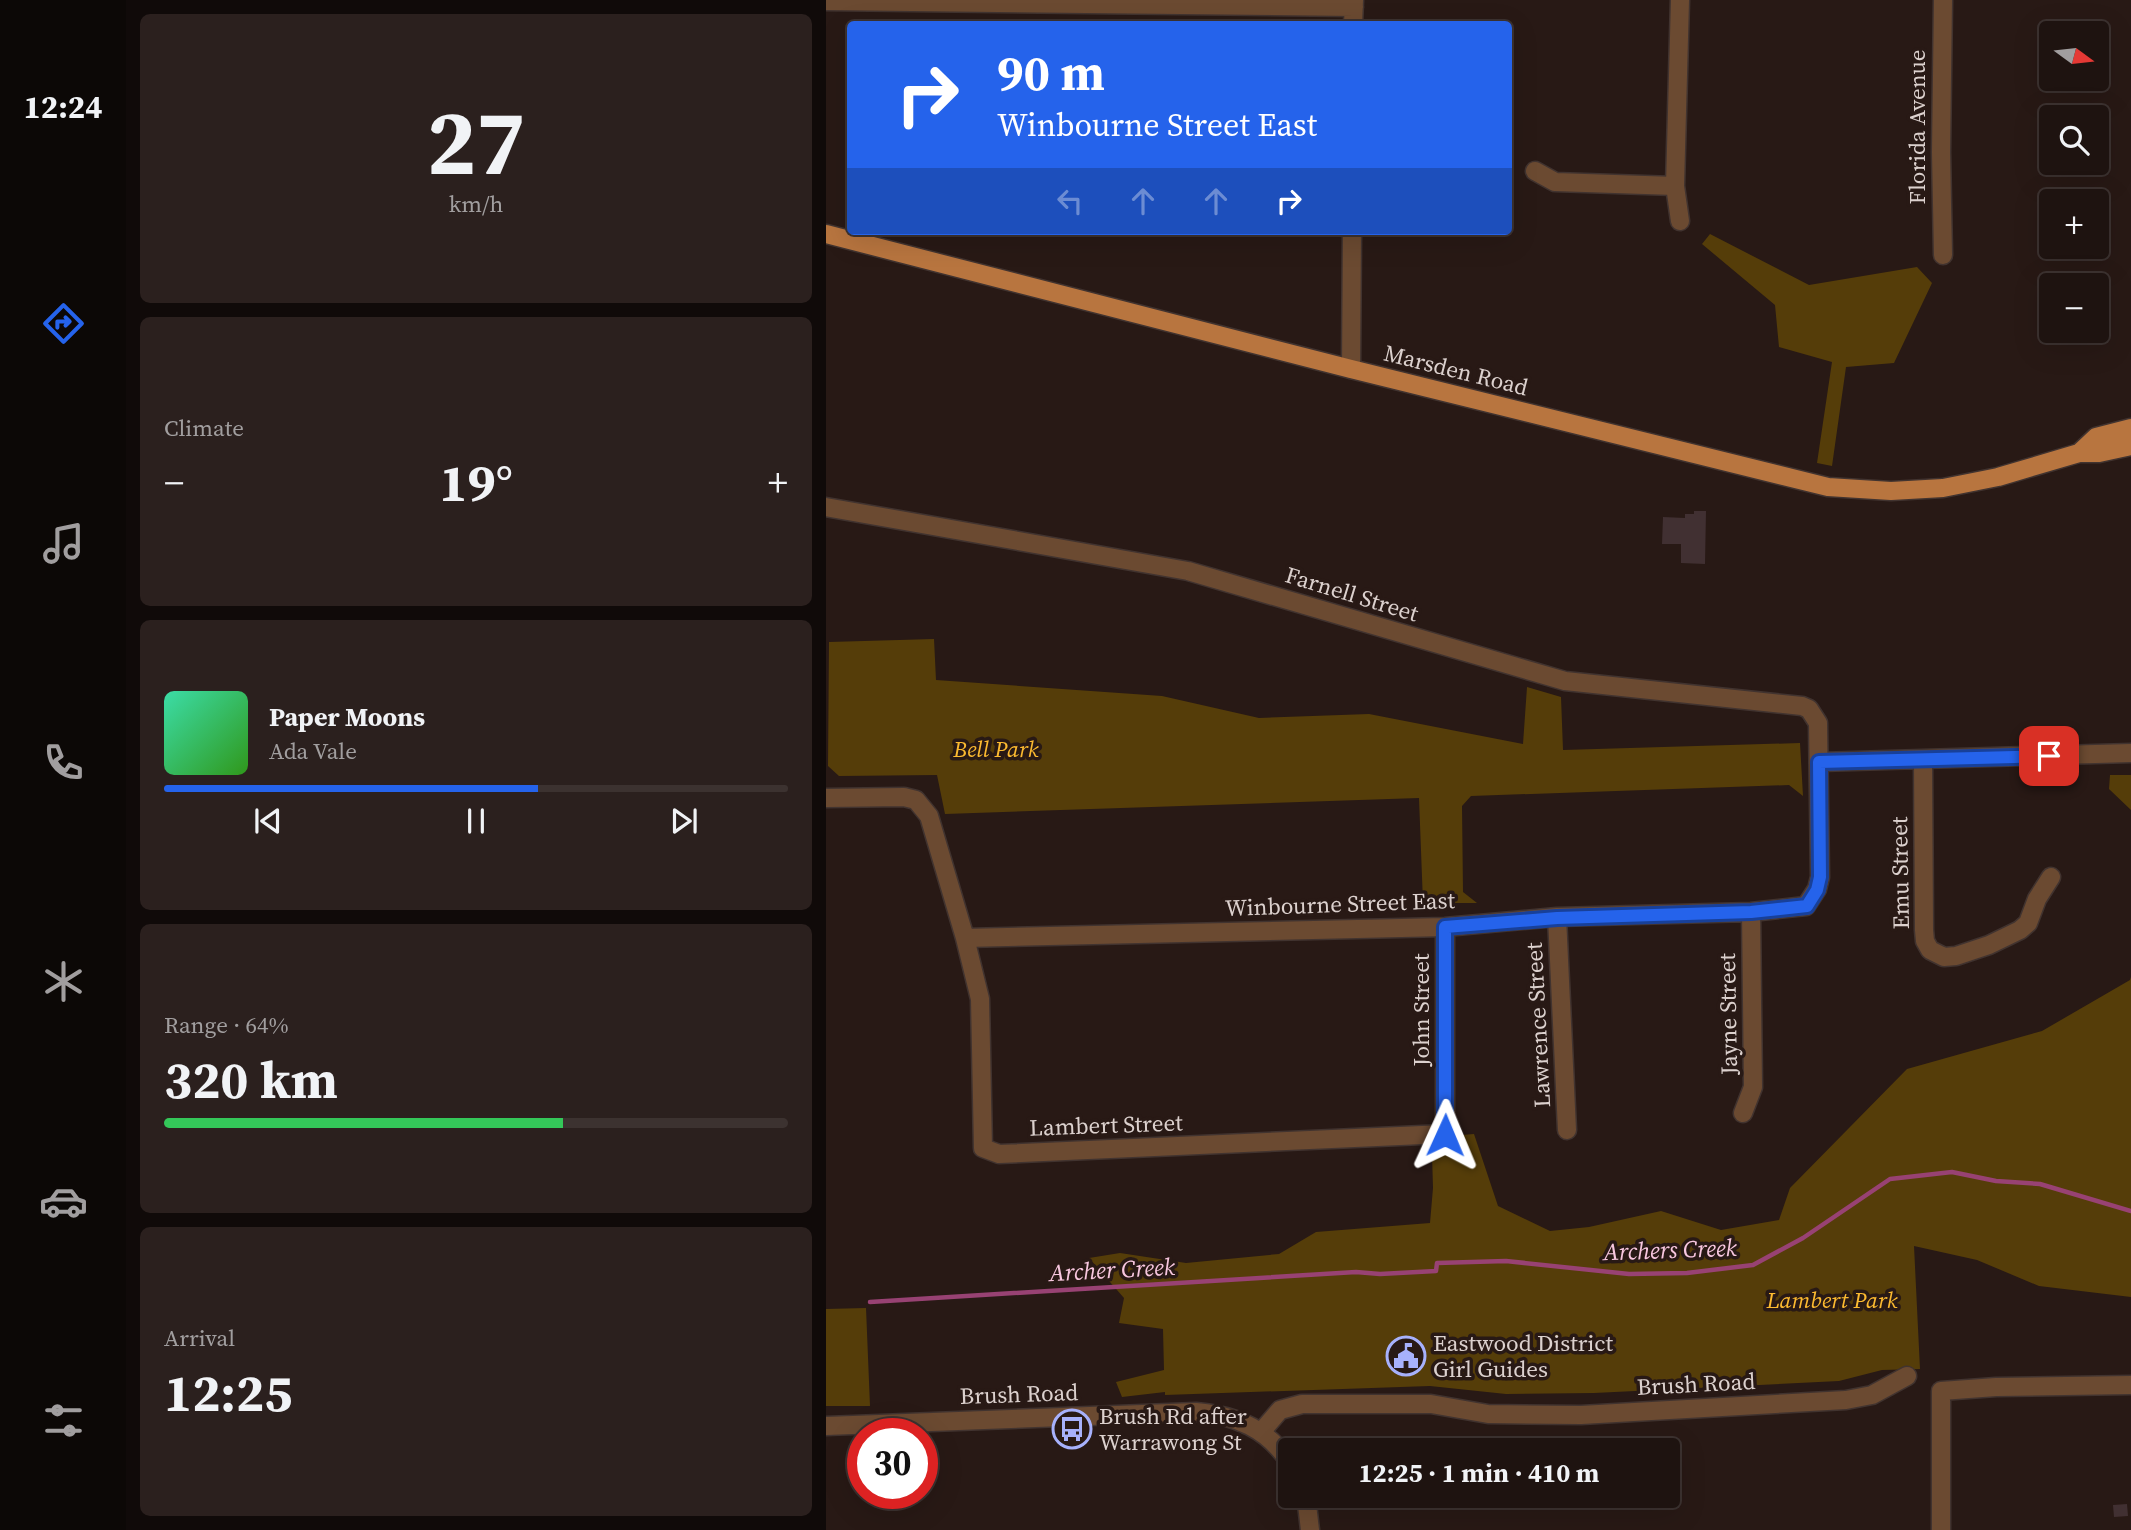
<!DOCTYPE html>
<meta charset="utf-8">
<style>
:root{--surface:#1e1310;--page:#2b201e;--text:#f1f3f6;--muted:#a19e9f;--line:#3c3230;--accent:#2563eb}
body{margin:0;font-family:"Source Serif 4",serif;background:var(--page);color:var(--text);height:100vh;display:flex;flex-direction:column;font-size:26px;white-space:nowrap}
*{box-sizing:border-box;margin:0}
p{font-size:23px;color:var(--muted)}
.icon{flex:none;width:38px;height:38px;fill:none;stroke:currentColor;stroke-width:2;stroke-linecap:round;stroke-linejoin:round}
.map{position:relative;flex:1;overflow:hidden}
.sheet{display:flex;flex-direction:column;gap:14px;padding:14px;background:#100a09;width:700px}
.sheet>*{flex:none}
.banner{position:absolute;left:21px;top:21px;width:665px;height:214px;border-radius:7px;box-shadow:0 7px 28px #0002,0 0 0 2px var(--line);background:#2563eb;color:#fff;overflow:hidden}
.needle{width:46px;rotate:105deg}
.tools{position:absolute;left:1213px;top:21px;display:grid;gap:14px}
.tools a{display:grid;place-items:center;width:70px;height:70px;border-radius:7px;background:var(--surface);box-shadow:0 7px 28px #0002,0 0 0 2px var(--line);font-size:35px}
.speed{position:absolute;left:21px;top:1418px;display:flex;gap:14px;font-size:35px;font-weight:700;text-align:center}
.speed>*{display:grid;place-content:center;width:91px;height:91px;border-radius:50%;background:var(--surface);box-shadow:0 7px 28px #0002,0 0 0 2px var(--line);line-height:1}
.speed .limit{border:10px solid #d22;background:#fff;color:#111}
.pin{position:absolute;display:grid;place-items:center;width:60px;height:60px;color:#fff;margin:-30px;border-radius:14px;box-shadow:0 4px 10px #0006}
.me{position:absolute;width:77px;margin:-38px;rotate:1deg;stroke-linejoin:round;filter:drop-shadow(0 0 5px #0008)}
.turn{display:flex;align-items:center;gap:24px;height:147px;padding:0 35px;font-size:32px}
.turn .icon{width:91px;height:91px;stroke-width:2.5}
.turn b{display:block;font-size:49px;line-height:60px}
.lanes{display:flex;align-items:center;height:66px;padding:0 35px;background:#0003;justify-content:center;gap:35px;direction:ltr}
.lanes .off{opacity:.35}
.big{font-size:52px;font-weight:700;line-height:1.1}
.sheet .tile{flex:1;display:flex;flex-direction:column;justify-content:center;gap:10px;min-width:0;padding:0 24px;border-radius:10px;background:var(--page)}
.sheet .dial{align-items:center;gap:0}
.dial b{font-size:91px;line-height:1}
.song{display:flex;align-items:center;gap:21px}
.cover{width:84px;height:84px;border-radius:10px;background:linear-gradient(135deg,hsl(160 70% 55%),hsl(110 70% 35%))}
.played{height:7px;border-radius:4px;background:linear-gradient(90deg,var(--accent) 60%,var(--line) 60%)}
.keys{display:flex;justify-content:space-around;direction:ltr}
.heat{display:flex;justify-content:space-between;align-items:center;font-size:38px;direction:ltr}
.charge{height:10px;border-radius:5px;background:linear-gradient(90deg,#34c759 64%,var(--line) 0)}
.trip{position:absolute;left:452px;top:1438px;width:402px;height:70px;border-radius:7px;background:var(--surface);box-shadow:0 7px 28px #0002,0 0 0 2px var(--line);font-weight:700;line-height:70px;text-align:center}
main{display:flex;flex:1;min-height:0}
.tab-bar{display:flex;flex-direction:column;width:126px;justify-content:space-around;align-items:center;background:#0c0806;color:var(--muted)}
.tab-bar .icon{width:49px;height:49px}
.tab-bar .current{color:var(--accent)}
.tab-bar b{font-size:32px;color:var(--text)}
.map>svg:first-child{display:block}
.green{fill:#553d09}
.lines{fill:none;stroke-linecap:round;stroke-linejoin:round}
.stream{stroke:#984273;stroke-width:4.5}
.building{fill:#413032}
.minor-casing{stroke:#41332f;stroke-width:21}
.major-casing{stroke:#41332f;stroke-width:21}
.minor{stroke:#6b4a31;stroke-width:18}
.major{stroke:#b8753f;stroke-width:18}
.route-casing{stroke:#184099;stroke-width:18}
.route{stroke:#2563eb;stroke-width:12}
.labels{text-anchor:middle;stroke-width:7;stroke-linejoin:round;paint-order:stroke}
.street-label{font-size:23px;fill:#dcd1ce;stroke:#281915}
.park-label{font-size:23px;font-style:italic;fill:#fcba30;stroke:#281915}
.poi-label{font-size:23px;fill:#dcd1ce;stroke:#281915;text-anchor:start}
.water-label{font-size:24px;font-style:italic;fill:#f8c7df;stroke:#281915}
</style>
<main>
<nav class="tab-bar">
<b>12:24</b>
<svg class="icon current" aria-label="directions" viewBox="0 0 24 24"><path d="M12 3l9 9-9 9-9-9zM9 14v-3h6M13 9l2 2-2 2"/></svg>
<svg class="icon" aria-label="music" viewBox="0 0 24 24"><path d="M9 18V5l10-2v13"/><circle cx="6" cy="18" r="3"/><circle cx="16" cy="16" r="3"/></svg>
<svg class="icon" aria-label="phone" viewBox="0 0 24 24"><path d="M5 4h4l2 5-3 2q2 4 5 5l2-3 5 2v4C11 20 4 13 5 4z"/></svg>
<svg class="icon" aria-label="climate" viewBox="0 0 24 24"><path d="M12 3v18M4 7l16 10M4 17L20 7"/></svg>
<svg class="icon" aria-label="car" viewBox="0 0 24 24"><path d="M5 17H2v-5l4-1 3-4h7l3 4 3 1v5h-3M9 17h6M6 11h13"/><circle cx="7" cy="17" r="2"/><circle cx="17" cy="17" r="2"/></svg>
<svg class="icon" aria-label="filters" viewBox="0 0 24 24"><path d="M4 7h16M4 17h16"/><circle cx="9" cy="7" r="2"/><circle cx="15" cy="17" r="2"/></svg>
</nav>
<section class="sheet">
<div class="tile dial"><b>27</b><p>km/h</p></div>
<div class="tile"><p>Climate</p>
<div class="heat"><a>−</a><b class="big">19°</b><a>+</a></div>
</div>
<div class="tile">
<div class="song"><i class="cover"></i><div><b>Paper Moons</b><p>Ada Vale</p></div></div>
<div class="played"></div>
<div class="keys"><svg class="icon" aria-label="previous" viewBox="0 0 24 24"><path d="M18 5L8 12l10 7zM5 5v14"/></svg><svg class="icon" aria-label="pause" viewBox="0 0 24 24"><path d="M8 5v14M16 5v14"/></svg><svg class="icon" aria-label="next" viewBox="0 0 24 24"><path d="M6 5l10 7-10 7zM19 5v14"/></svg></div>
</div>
<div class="tile"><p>Range · 64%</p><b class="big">320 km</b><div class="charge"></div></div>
<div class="tile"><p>Arrival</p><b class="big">12:25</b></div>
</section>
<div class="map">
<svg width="1305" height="1530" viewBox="0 0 1305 1530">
<rect width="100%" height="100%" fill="#281915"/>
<path class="green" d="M884 234 983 285 1091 267 1106 283 1068 363 1020 367 1006 466 991 463 1006 362 953 347 949 305 876 244Z
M108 639 110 680 336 696 433 718 543 714 697 744 701 687 735 697 737 750 974 743 977 796 963 785 645 796 636 806 637 892 651 903H597L593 798 119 814 111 775 13 776 2 766 3 642Z
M1284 775H1305V810L1283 789Z
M1305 977V1297L1213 1286 1151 1260 1088 1246 1094 1369 1056 1370 1013 1381 768 1393 680 1394 604 1386 339 1395V1392L296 1397 290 1382 338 1370 337 1329 293 1323 298 1298 263 1258 294 1253 360 1263 453 1254 490 1232 604 1223 607 1188 606 1154H609L610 1137 648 1134 672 1206 724 1231 763 1227 835 1211 895 1230 953 1220 964 1188 1081 1069 1216 1031 1304 980Z
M40 1308 44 1406H0V1309Z"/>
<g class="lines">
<path class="stream" d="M44 1302 530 1272 554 1274 610 1271 611 1263 680 1261 803 1274 861 1273 927 1265 977 1238 1064 1179 1126 1172 1170 1181 1214 1184 1305 1211"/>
</g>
<path class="building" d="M868 511H880L879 564 855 563V544H836L837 517 859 518V514H868Z
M594 1342 595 1367H564L565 1344Z
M1301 1504 1302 1516 1288 1517 1287 1505Z"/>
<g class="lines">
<defs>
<path id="minor" d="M0 1 528 7
M527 24 528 0
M709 171 729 182 849 186 854 0
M849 186 854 221
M1117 255 1115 152 1117 0
M525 369 526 231
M0 507 362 571 739 681 976 706 983 709 992 723 994 877 991 889 980 906 925 912 731 917 619 927 139 938 103 816 90 800 78 797 0 798
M1097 761 1098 930 1099 941 1104 950 1118 957 1130 956 1163 945 1194 930 1202 923 1211 899 1225 877
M993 762 1305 753
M731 917 741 1130
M139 938 154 999 157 1148 173 1154 619 1134V927
M917 1113 927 1087 925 912
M0 1426 370 1412C410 1415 442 1429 464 1463
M436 1431 454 1410 476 1404H605L662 1414 755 1415 1020 1400 1046 1395 1081 1376
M480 1496 484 1530
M1115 1530V1391L1170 1387 1305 1385"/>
<path id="major" d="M0 234 525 369 1002 487 1065 491 1117 488 1172 477 1253 453H1273L1305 446
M1253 453 1270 437 1305 428"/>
</defs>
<use href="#minor" class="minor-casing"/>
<use href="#major" class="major-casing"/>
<use href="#minor" class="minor"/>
<use href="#major" class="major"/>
</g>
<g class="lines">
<defs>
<path id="route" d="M619 1135V927L731 918 925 912 981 906 991 890 994 877 993 762 1223 756"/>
</defs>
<use href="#route" class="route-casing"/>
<use href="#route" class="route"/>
</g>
<defs>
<symbol id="civic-ring" viewBox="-11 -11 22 22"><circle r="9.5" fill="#281915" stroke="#a7b1fc" stroke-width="1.5"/><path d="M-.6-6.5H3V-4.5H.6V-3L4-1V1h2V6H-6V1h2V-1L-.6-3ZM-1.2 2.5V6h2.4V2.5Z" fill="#a7b1fc"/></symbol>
<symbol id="bus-ring" viewBox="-11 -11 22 22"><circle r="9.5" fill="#281915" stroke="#a7b1fc" stroke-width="1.5"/><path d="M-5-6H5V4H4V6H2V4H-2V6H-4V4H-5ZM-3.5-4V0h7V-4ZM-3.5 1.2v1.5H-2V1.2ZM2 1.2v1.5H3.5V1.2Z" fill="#a7b1fc"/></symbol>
</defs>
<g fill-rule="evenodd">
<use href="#civic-ring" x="558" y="1334" width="44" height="44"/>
<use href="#bus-ring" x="224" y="1407" width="44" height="44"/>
</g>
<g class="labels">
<g class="street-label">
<text transform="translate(1091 127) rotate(-90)" y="8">Florida Avenue</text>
<text transform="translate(630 370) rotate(14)" y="8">Marsden Road</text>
<text transform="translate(526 594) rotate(17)" y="8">Farnell Street</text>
<text transform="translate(1074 873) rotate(-91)" y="8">Emu Street</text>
<text transform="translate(514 904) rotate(-2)" y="8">Winbourne Street East</text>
<text transform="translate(595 1010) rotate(-90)" y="8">John Street</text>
<text transform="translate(902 1014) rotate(-91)" y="8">Jayne Street</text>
<text transform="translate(712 1025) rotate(-93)" y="8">Lawrence Street</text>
<text transform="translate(280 1125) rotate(-2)" y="8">Lambert Street</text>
<text transform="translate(870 1384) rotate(-3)" y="8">Brush Road</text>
<text transform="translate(193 1394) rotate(-2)" y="8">Brush Road</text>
</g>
<g class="park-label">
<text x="170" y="757">Bell Park</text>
<text x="1006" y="1308">Lambert Park</text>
</g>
<g class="poi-label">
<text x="607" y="1351">Eastwood District<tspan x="607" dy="26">Girl Guides</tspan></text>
<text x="273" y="1424">Brush Rd after<tspan x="273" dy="26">Warrawong St</tspan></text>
</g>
<g class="water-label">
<text transform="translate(844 1250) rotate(-2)" y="8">Archers Creek</text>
<text transform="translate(286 1270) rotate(-3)" y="8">Archer Creek</text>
</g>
</g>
</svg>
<div class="tools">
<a><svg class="needle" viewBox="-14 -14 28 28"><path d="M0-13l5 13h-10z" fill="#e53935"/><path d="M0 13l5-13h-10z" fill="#a19e9f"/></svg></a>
<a><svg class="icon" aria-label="search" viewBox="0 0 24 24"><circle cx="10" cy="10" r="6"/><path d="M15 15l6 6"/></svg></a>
<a>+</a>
<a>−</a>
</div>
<div class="speed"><div class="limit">30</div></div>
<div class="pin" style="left:1223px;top:756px;background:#d93025"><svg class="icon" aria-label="arrive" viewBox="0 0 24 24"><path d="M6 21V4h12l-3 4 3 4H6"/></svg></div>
<svg class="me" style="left:619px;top:1135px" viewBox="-20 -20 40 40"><path d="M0-17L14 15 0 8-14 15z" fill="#2563eb" stroke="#fff" stroke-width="4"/></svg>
<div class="trip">12:25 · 1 min · 410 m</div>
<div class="banner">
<div class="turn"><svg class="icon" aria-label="right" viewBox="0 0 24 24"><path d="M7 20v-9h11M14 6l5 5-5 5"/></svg><div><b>90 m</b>Winbourne Street East</div></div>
<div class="lanes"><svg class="icon off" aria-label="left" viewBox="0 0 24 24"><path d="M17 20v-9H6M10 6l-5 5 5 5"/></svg><svg class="icon off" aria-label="ahead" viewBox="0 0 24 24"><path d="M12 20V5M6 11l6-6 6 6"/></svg><svg class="icon off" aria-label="ahead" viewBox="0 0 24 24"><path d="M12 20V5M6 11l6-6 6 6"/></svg><svg class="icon" aria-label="right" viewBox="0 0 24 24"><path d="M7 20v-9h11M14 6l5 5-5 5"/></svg></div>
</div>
</div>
</main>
